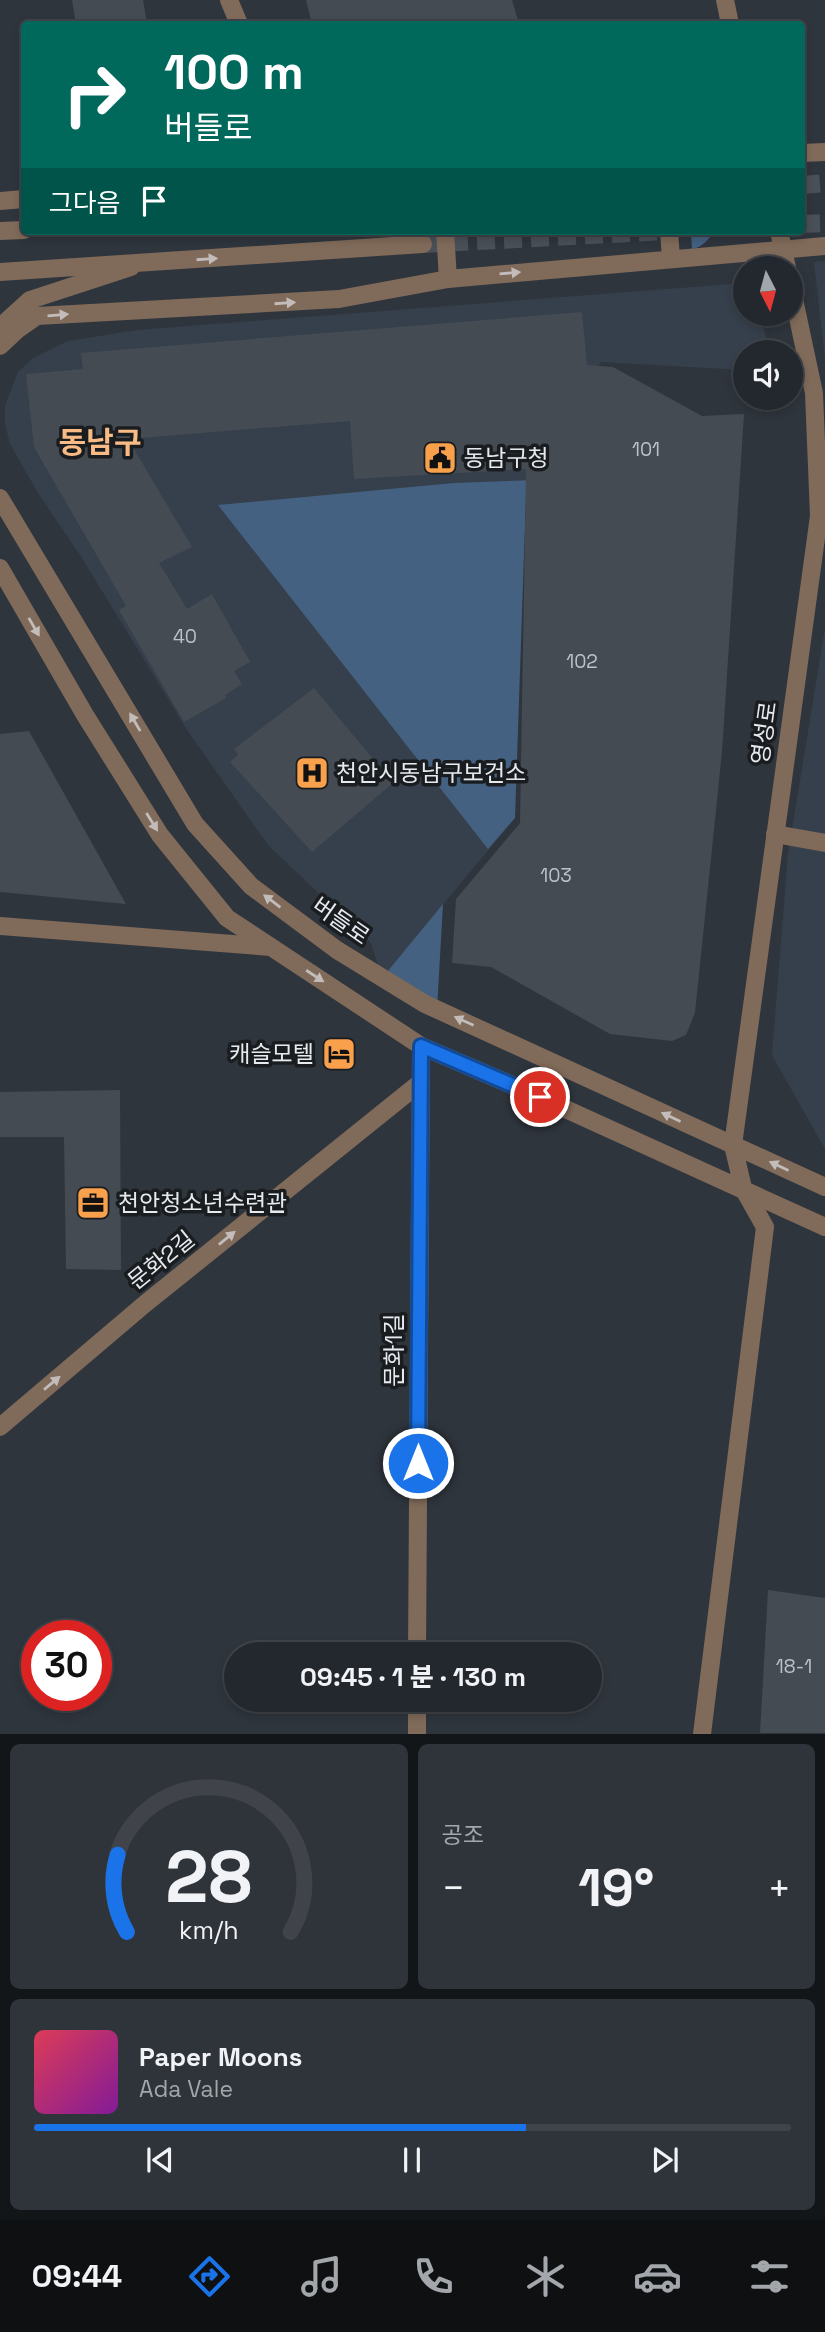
<!DOCTYPE html>
<html lang="ko">
<meta charset="utf-8">
<style>
:root{--surface:#23282e;--page:#2f343a;--text:#f1f3f6;--muted:#a3a6aa;--line:#40444a;--accent:#1a73e8}
body{margin:0;font-family:"Space Grotesk","Noto Sans KR",sans-serif;background:var(--page);color:var(--text);height:100vh;display:flex;flex-direction:column;font-size:26px;white-space:nowrap}
*{box-sizing:border-box;margin:0}
p{font-size:23px;color:var(--muted)}
.icon{flex:none;width:38px;height:38px;fill:none;stroke:currentColor;stroke-width:2;stroke-linecap:round;stroke-linejoin:round}
.map{position:relative;height:1734px;overflow:hidden}
.panel{display:flex;flex-direction:column;gap:10px;padding:10px;background:#131619;flex:1}
.panel>*{flex:none}
.top-card{position:absolute;left:21px;top:21px;width:784px;height:214px;border-radius:7px;box-shadow:0 4px 10px #0003,0 0 0 2px var(--line);background:#00695c;color:#fff;overflow:hidden}
.needle{width:46px;rotate:174deg}
.buttons{position:absolute;left:733px;top:256px;display:grid;gap:14px}
.buttons a{display:grid;place-items:center;width:70px;height:70px;border-radius:50%;background:var(--surface);box-shadow:0 4px 10px #0003,0 0 0 2px var(--line);font-size:35px}
.speed{position:absolute;left:21px;top:1620px;display:flex;gap:14px;font-size:35px;font-weight:700;text-align:center}
.speed>*{display:grid;place-content:center;width:91px;height:91px;border-radius:50%;background:var(--surface);box-shadow:0 4px 10px #0003,0 0 0 2px var(--line);line-height:1}
.speed .limit{border:10px solid #d22;background:#fff;color:#111}
.pin{position:absolute;display:grid;place-items:center;width:60px;height:60px;color:#fff;margin:-30px;border:4px solid #fff;border-radius:50%;box-shadow:0 2px 7px #0007}
.me{position:absolute;width:77px;margin:-38px;rotate:0deg;stroke-linejoin:round;filter:drop-shadow(0 0 5px #0008)}
.turn{display:flex;align-items:center;gap:24px;height:147px;padding:0 28px;font-size:32px}
.turn .icon{width:91px;height:91px;stroke-width:2.5}
.turn b{display:block;font-size:49px;line-height:60px}
.then{display:flex;align-items:center;height:66px;padding:0 28px;background:#0003;gap:14px;font-size:26px}
.big{font-size:52px;font-weight:800;line-height:1.1}
.panel .widget{flex:1;display:flex;flex-direction:column;justify-content:center;gap:10px;min-width:0;padding:0 24px;border-radius:10px;background:var(--page)}
.panel .dial{align-items:center;gap:0}
.dial svg{height:182px;overflow:visible;fill:none;stroke:var(--line);stroke-width:7;stroke-linecap:round;text-anchor:middle}
.dial text{fill:var(--text);stroke:none}
.song{display:flex;align-items:center;gap:21px}
.cover{width:84px;height:84px;border-radius:10px;background:linear-gradient(135deg,hsl(350 70% 55%),hsl(290 70% 35%))}
.played{height:7px;border-radius:4px;background:linear-gradient(90deg,var(--accent) 65%,var(--line) 65%)}
.keys{display:flex;justify-content:space-around;direction:ltr}
.heat{display:flex;justify-content:space-between;align-items:center;font-size:38px;direction:ltr}
.panel .tiles{flex:1;display:grid;gap:10px;grid-template-columns:1fr 1fr}
.widget:last-child{grid-column:span 2}
.trip{position:absolute;left:224px;top:1642px;width:378px;height:70px;border-radius:35px;background:var(--surface);box-shadow:0 4px 10px #0003,0 0 0 2px var(--line);font-weight:800;line-height:70px;text-align:center}
.tabs{display:flex;height:112px;justify-content:space-around;align-items:center;background:#0e1012;color:var(--muted)}
.tabs .icon{width:49px;height:49px}
.tabs .active{color:var(--accent)}
.tabs b{font-size:32px;color:var(--text)}
.map>svg:first-child{display:block}
.built{fill:#36404c}
.green{fill:#456182}
.building{fill:#444b53}
.lines{fill:none;stroke-linecap:round;stroke-linejoin:round}
.tertiary-tunnel{stroke:#4a5058;stroke-width:18;stroke-dasharray:18 9;stroke-linecap:butt}
.minor{stroke:#806a59;stroke-width:18}
.tertiary{stroke:#806a59;stroke-width:18}
.oneway{fill:#c2bdba}
.route-casing{stroke:#114b97;stroke-width:18}
.route{stroke:#1a73e8;stroke-width:12}
.labels{text-anchor:middle;stroke-width:7;stroke-linejoin:round;paint-order:stroke}
.number-label{font-size:19px;fill:#bec2c8}
.poi-label{font-size:23px;fill:#e6eaef;stroke:#1a1d20;text-anchor:start}
.street-label{font-size:23px;fill:#e6eaef;stroke:#1a1d20}
.district-label{font-size:30px;font-weight:bold;fill:#f9bb85;stroke:#1a1d20}
</style>
<div class="map">
<svg width="825" height="1734" viewBox="0 0 825 1734">
<rect width="100%" height="100%" fill="#2f353d"/>
<path class="built" d="M825 261V359L814 262Z
M745 283 746 313H758L771 352H746L745 370 601 362 520 494 515 818 382 978 371 943 268 845 187 730 82 558 38 493 10 444 5 424V406L18 372 33 358 68 341 138 330Z
M825 628V1149L772 1055 788 854Z"/>
<path class="green" d="M691 231H713C711 239 700 248 692 249Z
M535 480 526 495 515 818 488 849 218 505 454 483Z
M443 904 437 1009 382 978Z"/>
<path class="building" d="M72 0H143L147 24H76Z
M306 0H512L519 24H312Z
M582 312 587 365 613 367 702 416 744 414 722 752 695 1013 686 1035 672 1041 610 1034 491 967 452 963 456 899 520 823 526 469 354 479 350 421 128 439 192 547 159 563 187 609 212 594 250 662 234 671 242 684 225 695 226 698 184 722 119 610 126 606 34 447 26 374 83 369 81 353Z
M314 688 393 783 312 852 230 762 238 755 234 749Z
M29 731 126 904 0 892V734Z
M120 1090 121 1270 66 1269 64 1137H0V1092Z
M768 1590 825 1598V1733H760Z"/>
<g class="lines">
<path class="tertiary-tunnel" d="M802 185 825 183
M802 224 825 223
M423 244 667 231"/>
<path class="minor" d="M229 0 239 24
M802 153 825 152
M0 201 24 199
M445 231 448 279
M669 231 671 259
M0 327 30 300 131 267
M0 346 17 330 37 316 339 299 448 279 825 246
M775 834 825 843
M0 926 271 947
M0 1427 146 1303 421 1082
M417 1654 421 1046
M417 1734V1699
M702 1734 765 1227 743 1188"/>
<path class="tertiary" d="M725 0 730 24
M0 231 24 230
M779 231 787 268
M0 272 423 244
M0 498 195 824 251 886 337 950 425 1004 825 1187
M0 568 85 715 160 835 227 918 421 1046 526 1091 825 1227
M743 1188 733 1145 819 516 814 393 791 285"/>
</g>
<defs><path id="oneway-solid" d="M-6-.8H1V-3.2L6.5 0L1 3.2V.8H-6Z" transform="scale(1.75)"/></defs>
<g class="oneway">
<use href="#oneway-solid" transform="translate(207 259) rotate(-4)"/>
<use href="#oneway-solid" transform="translate(510 273) rotate(-5)"/>
<use href="#oneway-solid" transform="translate(285 303) rotate(-4)"/>
<use href="#oneway-solid" transform="translate(58 315) rotate(-5)"/>
<use href="#oneway-solid" transform="translate(34 627) rotate(60)"/>
<use href="#oneway-solid" transform="translate(135 722) rotate(-120)"/>
<use href="#oneway-solid" transform="translate(152 822) rotate(58)"/>
<use href="#oneway-solid" transform="translate(272 901) rotate(-143)"/>
<use href="#oneway-solid" transform="translate(315 976) rotate(33)"/>
<use href="#oneway-solid" transform="translate(464 1021) rotate(-156)"/>
<use href="#oneway-solid" transform="translate(671 1117) rotate(-155)"/>
<use href="#oneway-solid" transform="translate(779 1166) rotate(-155)"/>
<use href="#oneway-solid" transform="translate(227 1238) rotate(-39)"/>
<use href="#oneway-solid" transform="translate(52 1383) rotate(-40)"/>
</g>
<g class="lines">
<defs>
<path id="route" d="M418 1463 421 1046 540 1097"/>
</defs>
<use href="#route" class="route-casing"/>
<use href="#route" class="route"/>
</g>
<defs>
<symbol id="civic-square" viewBox="-11 -11 22 22"><rect x="-9" y="-9" width="18" height="18" rx="4" fill="#f8a04b" stroke="#1a1d20"/><path d="M-.6-6.5H3V-4.5H.6V-3L4-1V1h2V6H-6V1h2V-1L-.6-3ZM-1.2 2.5V6h2.4V2.5Z" fill="#111"/></symbol>
<symbol id="hospital-square" viewBox="-11 -11 22 22"><rect x="-9" y="-9" width="18" height="18" rx="4" fill="#f8a04b" stroke="#1a1d20"/><path d="M-5-5h3v3.5h4V-5h3V5h-3V1.5h-4V5h-3Z" fill="#111"/></symbol>
<symbol id="hotel-square" viewBox="-11 -11 22 22"><rect x="-9" y="-9" width="18" height="18" rx="4" fill="#f8a04b" stroke="#1a1d20"/><path d="M-6-4.5h1.5V1H6V5H4.5V3h-9V5H-6ZM-4 0a1.8 1.8 0 1 1 3.6 0ZM.5 0V-2.5h3Q6-2.5 6 0Z" fill="#111"/></symbol>
<symbol id="office-square" viewBox="-11 -11 22 22"><rect x="-9" y="-9" width="18" height="18" rx="4" fill="#f8a04b" stroke="#1a1d20"/><path d="M-6-3h4V-5.5h4V-3h4V5H-6ZM-1-4.5V-3h2v-1.5ZM-6 0V1H6V0Z" fill="#111"/></symbol>
</defs>
<g fill-rule="evenodd">
<use href="#civic-square" x="421" y="439" width="38" height="38"/>
<use href="#hospital-square" x="293" y="754" width="38" height="38"/>
<use href="#hotel-square" x="320" y="1035" width="38" height="38"/>
<use href="#office-square" x="74" y="1184" width="38" height="38"/>
</g>
<g class="labels">
<g class="number-label">
<text x="646" y="456">101</text>
<text x="185" y="643">40</text>
<text x="582" y="668">102</text>
<text x="556" y="882">103</text>
<text x="794" y="1673">18-1</text>
</g>
<g class="poi-label">
<text x="464" y="466">동남구청</text>
<text x="336" y="781">천안시동남구보건소</text>
<text x="314" y="1062" text-anchor="end">캐슬모텔</text>
<text x="118" y="1211">천안청소년수련관</text>
</g>
<g class="street-label">
<text transform="translate(764 733) rotate(-82)" y="8">영성로</text>
<text transform="translate(341 921) rotate(35)" y="8">버들로</text>
<text transform="translate(161 1260) rotate(-39)" y="8">문화2길</text>
<text transform="translate(394 1350) rotate(-90)" y="8">문화1길</text>
</g>
<g class="district-label">
<text x="100" y="453">동남구</text>
</g>
</g>
</svg>
<div class="buttons">
<a><svg class="needle" viewBox="-14 -14 28 28"><path d="M0-13l5 13h-10z" fill="#e53935"/><path d="M0 13l5-13h-10z" fill="#a3a6aa"/></svg></a>
<a><svg class="icon" aria-label="sound" viewBox="0 0 24 24"><path d="M4 9h4l5-4v14l-5-4H4zM17 9q2 3 0 6"/></svg></a>
</div>
<div class="speed"><div class="limit">30</div></div>
<div class="pin" style="left:540px;top:1097px;background:#d93025"><svg class="icon" aria-label="arrive" viewBox="0 0 24 24"><path d="M6 21V4h12l-3 4 3 4H6"/></svg></div>
<svg class="me" style="left:418px;top:1463px" viewBox="-20 -20 40 40"><circle r="17" fill="#1a73e8" stroke="#fff" stroke-width="3"/><path d="M0-11L8 9 0 5-8 9z" fill="#fff"/></svg>
<div class="trip">09:45 · 1 분 · 130 m</div>
<div class="top-card">
<div class="turn"><svg class="icon" aria-label="right" viewBox="0 0 24 24"><path d="M7 20v-9h11M14 6l5 5-5 5"/></svg><div><b>100 m</b>버들로</div></div>
<div class="then">그다음<svg class="icon" aria-label="arrive" viewBox="0 0 24 24"><path d="M6 21V4h12l-3 4 3 4H6"/></svg></div>
</div>
</div>
<section class="panel">
<div class="tiles">
<div class="widget dial"><svg viewBox="0 0 100 80">
<path d="M14 69A42 42 0 1 1 86 69"/>
<path d="M14 69A42 42 0 0 1 10 35" stroke="#1a73e8"/>
<text x="50" y="56" font-size="32" font-weight="700">28</text>
<text x="50" y="72" font-size="11">km/h</text>
</svg></div>
<div class="widget"><p>공조</p>
<div class="heat"><a>−</a><b class="big">19°</b><a>+</a></div>
</div>
<div class="widget">
<div class="song"><i class="cover"></i><div><b>Paper Moons</b><p>Ada Vale</p></div></div>
<div class="played"></div>
<div class="keys"><svg class="icon" aria-label="previous" viewBox="0 0 24 24"><path d="M18 5L8 12l10 7zM5 5v14"/></svg><svg class="icon" aria-label="pause" viewBox="0 0 24 24"><path d="M8 5v14M16 5v14"/></svg><svg class="icon" aria-label="next" viewBox="0 0 24 24"><path d="M6 5l10 7-10 7zM19 5v14"/></svg></div>
</div>
</div>
</section>
<nav class="tabs">
<b>09:44</b>
<svg class="icon active" aria-label="directions" viewBox="0 0 24 24"><path d="M12 3l9 9-9 9-9-9zM9 14v-3h6M13 9l2 2-2 2"/></svg>
<svg class="icon" aria-label="music" viewBox="0 0 24 24"><path d="M9 18V5l10-2v13"/><circle cx="6" cy="18" r="3"/><circle cx="16" cy="16" r="3"/></svg>
<svg class="icon" aria-label="phone" viewBox="0 0 24 24"><path d="M5 4h4l2 5-3 2q2 4 5 5l2-3 5 2v4C11 20 4 13 5 4z"/></svg>
<svg class="icon" aria-label="climate" viewBox="0 0 24 24"><path d="M12 3v18M4 7l16 10M4 17L20 7"/></svg>
<svg class="icon" aria-label="car" viewBox="0 0 24 24"><path d="M5 17H2v-5l4-1 3-4h7l3 4 3 1v5h-3M9 17h6M6 11h13"/><circle cx="7" cy="17" r="2"/><circle cx="17" cy="17" r="2"/></svg>
<svg class="icon" aria-label="filters" viewBox="0 0 24 24"><path d="M4 7h16M4 17h16"/><circle cx="9" cy="7" r="2"/><circle cx="15" cy="17" r="2"/></svg>
</nav>
